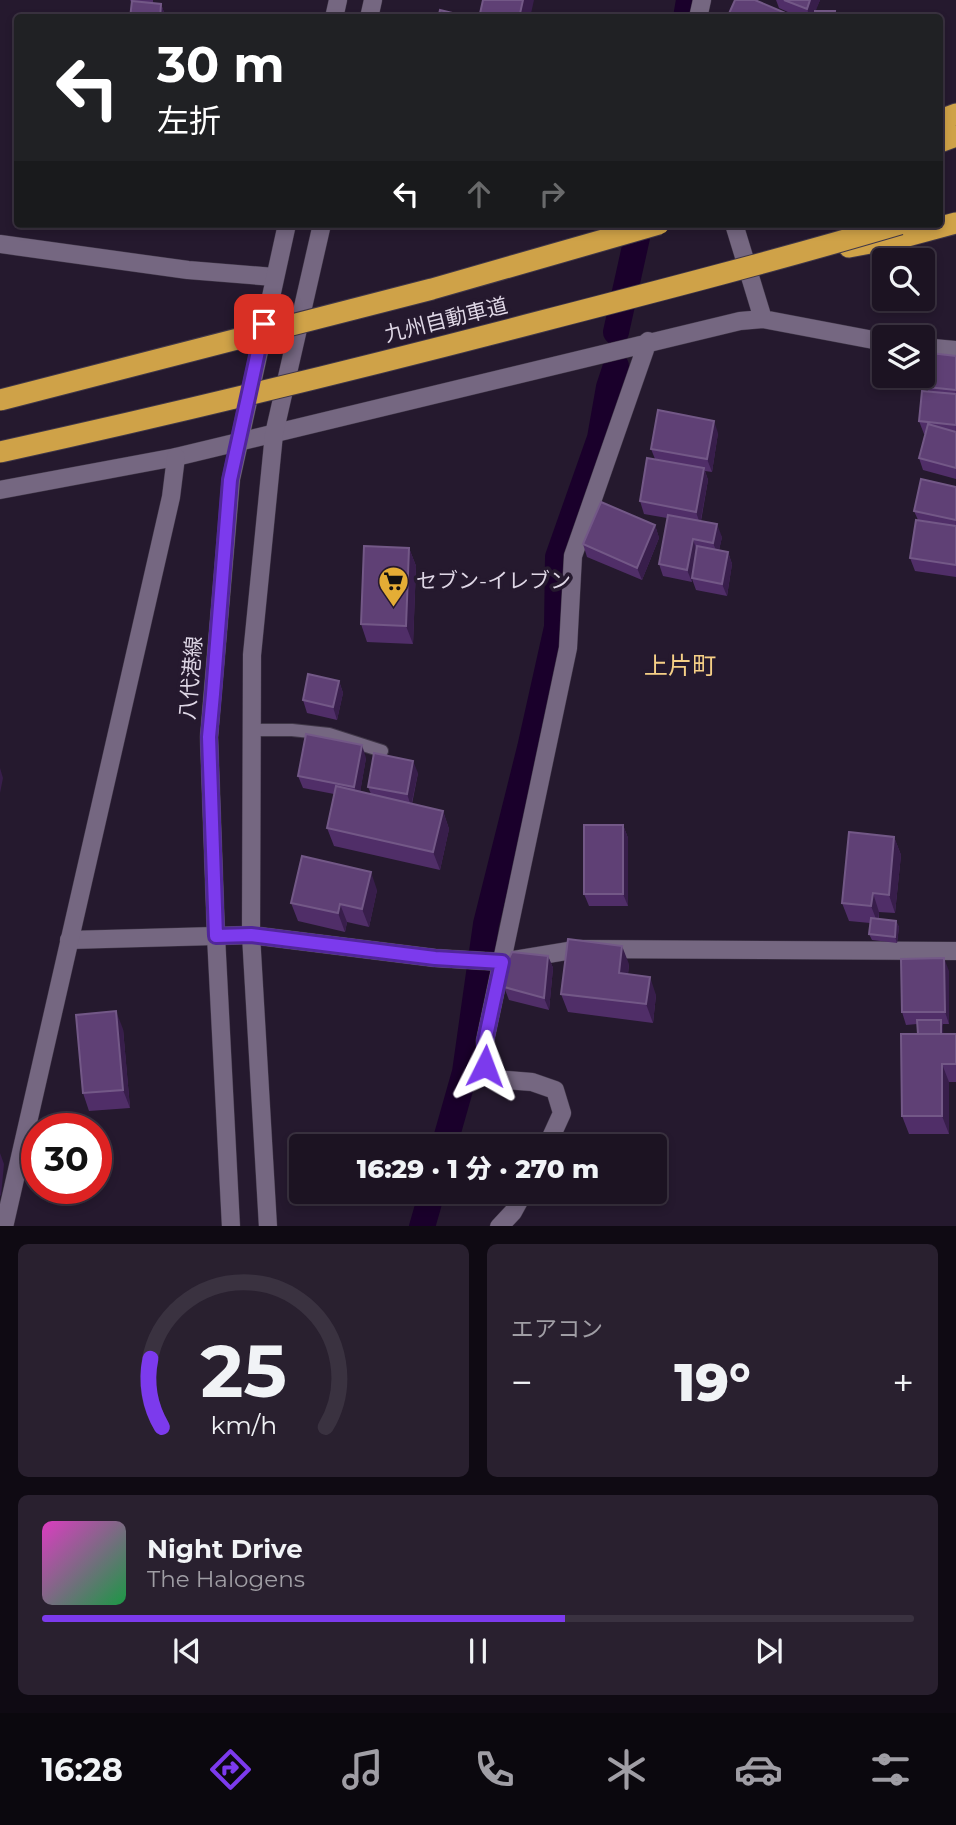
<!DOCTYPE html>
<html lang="ja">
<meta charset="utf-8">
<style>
:root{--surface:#1c1322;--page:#29202f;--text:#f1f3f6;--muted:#a09ea5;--line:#3a3240;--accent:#7c3aed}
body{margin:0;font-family:Montserrat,"Noto Sans JP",sans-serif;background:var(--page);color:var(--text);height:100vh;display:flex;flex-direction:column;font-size:26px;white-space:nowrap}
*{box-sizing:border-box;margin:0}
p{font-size:23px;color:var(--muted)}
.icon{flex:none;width:38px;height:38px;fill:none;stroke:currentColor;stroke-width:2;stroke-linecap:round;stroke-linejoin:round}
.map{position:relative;height:1226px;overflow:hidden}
.sheet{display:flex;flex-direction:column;gap:18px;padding:18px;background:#0f0a13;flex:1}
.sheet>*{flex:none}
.hud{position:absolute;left:14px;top:14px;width:929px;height:214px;border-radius:7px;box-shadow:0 4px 10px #0003,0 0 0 2px var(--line);background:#202124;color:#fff;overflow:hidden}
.buttons{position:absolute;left:872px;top:248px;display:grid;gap:14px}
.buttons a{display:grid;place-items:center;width:63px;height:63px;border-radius:7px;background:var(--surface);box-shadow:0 4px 10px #0003,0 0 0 2px var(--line);font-size:35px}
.speed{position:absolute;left:21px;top:1113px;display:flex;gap:14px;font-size:35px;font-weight:700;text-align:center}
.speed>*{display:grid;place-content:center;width:91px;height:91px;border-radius:50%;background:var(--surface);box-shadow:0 4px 10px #0003,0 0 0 2px var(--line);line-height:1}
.speed .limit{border:10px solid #d22;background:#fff;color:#111}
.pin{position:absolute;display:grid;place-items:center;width:60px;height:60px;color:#fff;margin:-30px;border-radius:14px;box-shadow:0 4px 10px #0006}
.me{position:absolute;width:77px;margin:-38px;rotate:3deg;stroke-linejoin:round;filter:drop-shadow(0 0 5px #0008)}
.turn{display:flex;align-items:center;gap:24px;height:147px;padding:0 28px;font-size:32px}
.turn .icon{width:91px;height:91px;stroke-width:2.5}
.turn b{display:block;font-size:49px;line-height:60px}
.lanes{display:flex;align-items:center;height:66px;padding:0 28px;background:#0003;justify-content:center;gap:35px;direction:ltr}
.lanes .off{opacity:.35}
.big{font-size:52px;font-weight:800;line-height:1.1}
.sheet .tile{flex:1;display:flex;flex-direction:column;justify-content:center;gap:10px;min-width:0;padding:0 24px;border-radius:10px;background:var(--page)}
.sheet .dial{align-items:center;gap:0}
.dial svg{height:182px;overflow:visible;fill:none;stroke:var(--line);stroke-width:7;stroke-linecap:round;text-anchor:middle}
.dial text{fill:var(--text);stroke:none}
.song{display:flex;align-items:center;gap:21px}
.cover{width:84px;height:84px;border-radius:10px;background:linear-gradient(135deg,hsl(310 70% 55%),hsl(140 70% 35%))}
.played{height:7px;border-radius:4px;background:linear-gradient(90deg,var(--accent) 60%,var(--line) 60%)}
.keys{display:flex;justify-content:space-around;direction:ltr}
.heat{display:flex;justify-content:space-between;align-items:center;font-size:38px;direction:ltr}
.sheet .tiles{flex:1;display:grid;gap:18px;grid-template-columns:1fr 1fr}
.tile:last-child{grid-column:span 2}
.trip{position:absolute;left:289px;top:1134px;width:378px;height:70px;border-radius:7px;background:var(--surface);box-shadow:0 4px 10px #0003,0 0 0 2px var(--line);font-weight:800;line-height:70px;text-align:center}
.tab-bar{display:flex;height:112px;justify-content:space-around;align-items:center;background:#0b080e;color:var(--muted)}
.tab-bar .icon{width:49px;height:49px}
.tab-bar .current{color:var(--accent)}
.tab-bar b{font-size:32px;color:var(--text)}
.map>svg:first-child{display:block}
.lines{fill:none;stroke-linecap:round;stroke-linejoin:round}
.canal{stroke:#1a002b;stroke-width:26}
.service-casing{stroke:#403748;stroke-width:14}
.minor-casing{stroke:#403748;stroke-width:19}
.tertiary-casing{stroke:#403748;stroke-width:19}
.secondary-casing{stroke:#403748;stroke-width:19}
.motorway-casing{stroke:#403748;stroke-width:23}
.service{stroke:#756781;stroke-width:12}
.minor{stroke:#756781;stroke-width:18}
.tertiary{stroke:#756781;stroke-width:18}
.secondary{stroke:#756781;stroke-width:18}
.motorway{stroke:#cfa248;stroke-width:21}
.motorway-bridge-casing{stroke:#403748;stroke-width:23;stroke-linecap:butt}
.motorway-bridge{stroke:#cfa248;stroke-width:21}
.wall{fill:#502e68}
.shaded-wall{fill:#381e4b}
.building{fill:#5f4075;stroke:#735887;stroke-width:2}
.route-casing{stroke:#51269a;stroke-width:18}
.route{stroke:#7c3aed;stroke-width:12}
.labels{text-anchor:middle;stroke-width:7;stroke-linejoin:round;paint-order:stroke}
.street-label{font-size:21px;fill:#dfd7e6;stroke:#25192e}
.poi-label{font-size:21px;fill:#dfd7e6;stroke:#25192e;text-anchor:start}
.quarter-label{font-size:24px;fill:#f5cf86;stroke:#25192e}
</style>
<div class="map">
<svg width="956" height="1227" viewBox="0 0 956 1227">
<rect width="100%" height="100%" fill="#25192e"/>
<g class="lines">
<path class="canal" d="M686 18 689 0
M616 332 640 224
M444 1146 465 1072 486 924 530 748 557 627 558 557 600 438 609 387 616 366
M422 1227 432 1192"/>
<defs>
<path id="service" d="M251 730H292L329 734 382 751"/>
<path id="minor" d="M698 18 702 0
M734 224 763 319
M0 244 188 270 274 277
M922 347 956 350
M0 490 176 457 740 321 763 319 884 342
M69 940 251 935 435 958 502 962 579 949 956 951
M547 1146 562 1113 555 1090 532 1082 494 1079 486 1066 485 1041 568 648 573 556 648 341
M499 1227 513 1212 524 1192"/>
<path id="tertiary" d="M4 1227 171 497 176 457"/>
<path id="secondary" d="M334 18 338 0
M369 18 373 0
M231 1227 216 936 209 737 231 479 287 224
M268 1227 251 935 252 655 274 434 322 224"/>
<path id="motorway" d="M940 120 956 114
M940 142 956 136
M849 247 907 236 956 223"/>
</defs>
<use href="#service" class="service-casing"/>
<use href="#minor" class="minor-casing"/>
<use href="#tertiary" class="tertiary-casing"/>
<use href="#secondary" class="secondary-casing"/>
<use href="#motorway" class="motorway-casing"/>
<use href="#service" class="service"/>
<use href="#minor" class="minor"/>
<use href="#tertiary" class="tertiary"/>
<use href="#secondary" class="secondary"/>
<use href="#motorway" class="motorway"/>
<defs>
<path id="motorway-bridge" d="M0 400 432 289 659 224
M0 452C182 412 362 368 542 321 662 290 782 259 900 224"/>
</defs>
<use href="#motorway-bridge" class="motorway-bridge-casing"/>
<use href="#motorway-bridge" class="motorway-bridge"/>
</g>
<path class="wall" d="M130 0H153V4H161L166 18H130L132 4Z
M776 0H820L815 11H835L837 18H815V12L813 18H801L779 8Z
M956 356V479L923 470 919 458 925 434H924L919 421 928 391 927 387Z
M718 433 712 472 705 471 708 480 701 521 722 537 719 550 728 552 732 564 727 596 696 590 692 579V582L663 576 659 564 667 518 644 514 640 501 655 459 651 449Z
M956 487V577L915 571 910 558 918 520 914 511Z
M655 525 659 538 642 580 587 557 583 544Z
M409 548 416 566 413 644 367 642 361 624Z
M339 681 343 693 337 720 307 713 303 700Z
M366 758 360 792 371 794 368 787 418 773 412 804 443 811 449 829 440 870 334 846 327 828 334 794 303 788 298 776Z
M623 825 628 838V906H589L584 894Z
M894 837 901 855 895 913 879 912V919L896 921 899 927 897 943 872 940 869 934 870 923 849 921 842 903Z
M377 890 369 927 347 922 345 932 298 921 291 903Z
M548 956 553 968 549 1010 509 1000 504 987Z
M629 964 628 974 656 995 653 1023 568 1012 561 994Z
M949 971V1024H943V1034H956V1082H949V1134H909L902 1116 918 1034 917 1024 906 1025 902 1012Z
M123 1029 130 1108 89 1111 83 1093Z"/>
<path class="shaded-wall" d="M523 0H534L530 18H519Z
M810 0H820L813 18H810L807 9Z
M161 4 166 18H160Z
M714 421 718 433 712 472 707 459Z
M704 468 708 480 700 524 696 512Z
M717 524 722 537 718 555 713 543Z
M655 525 659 538 642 580 637 568Z
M693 539 697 552 692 582 687 570Z
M409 548 416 566 413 644 406 626Z
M728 552 732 564 727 596 722 584Z
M339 681 343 693 337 720 333 707Z
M362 745 366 758 359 799 354 787Z
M413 761 418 773 411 806 407 794Z
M0 768 3 778 0 793Z
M443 811 449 829 440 870 433 852Z
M623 825 628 838V906L623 894Z
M894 837 901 855 895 913 889 895Z
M371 872 377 890 369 927 362 909Z
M873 893 879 912 878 924 871 906Z
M340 904 347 922 345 932 338 913Z
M896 921 899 927 897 943 895 937Z
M622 946 629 964 626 991 619 973Z
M548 956 553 968 549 1010 544 998Z
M944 958 949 971V1024L945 1012Z
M650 977 656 995 653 1023 646 1004Z
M116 1011 123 1029 130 1108 123 1090Z
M941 1020 943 1026 944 1051 941 1044Z
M942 1064 949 1082V1134L942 1116Z
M0 1153 4 1164 1 1196 0 1195Z"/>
<path class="building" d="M483 0H523L519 18H479Z
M735 0H755L790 15 788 18H727Z
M784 0H810L807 9Z
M132 1 161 4 160 18H130Z
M440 10 473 18H438Z
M815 11H835L834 18H815Z
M930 353 956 356V390L927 387Z
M922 391 956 394V425L919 421Z
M658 410 714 421 707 459 651 449Z
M928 424 956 432V468L919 458Z
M647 458 704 468 696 512 640 501Z
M921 479 956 487V520L914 511Z
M601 502 655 525 637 568 583 544Z
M668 515 717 524 713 543 693 539 687 570 659 564Z
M916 520 956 526V565L910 558Z
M364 546 409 548 406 626 361 624Z
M697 546 728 552 722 584 692 578Z
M308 674 339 681 333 707 303 700Z
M306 734 362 745 354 787 298 776Z
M374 753 413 761 407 794 368 787Z
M336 786 443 811 433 852 327 828Z
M584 825H623V894H584Z
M849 832 894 837 889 895 873 893 871 906 842 903Z
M302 856 371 872 362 909 340 904 338 913 291 903Z
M871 918 896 921 895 937 869 934Z
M568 939 622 946 619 973 650 977 646 1004 561 994Z
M512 952 548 956 544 998 504 987 507 962Z
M944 958 945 1012H902L901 959Z
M116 1011 123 1090 83 1093 76 1015Z
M917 1020H941V1034H918Z
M901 1034H956V1064H942V1116H902Z"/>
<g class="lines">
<defs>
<path id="route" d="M264 324 230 480 213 694 209 737 216 936 251 935 435 958 502 962 485 1041V1066"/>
</defs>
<use href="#route" class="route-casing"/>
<use href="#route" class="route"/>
</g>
<defs>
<symbol id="supermarket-pin" viewBox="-11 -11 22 30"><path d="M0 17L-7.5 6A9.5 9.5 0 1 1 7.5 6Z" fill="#e4ad35" stroke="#25192e"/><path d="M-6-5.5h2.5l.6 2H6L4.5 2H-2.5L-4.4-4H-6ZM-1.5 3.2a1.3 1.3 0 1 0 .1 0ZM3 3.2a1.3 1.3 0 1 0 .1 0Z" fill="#111"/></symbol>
</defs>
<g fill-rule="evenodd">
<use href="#supermarket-pin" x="376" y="564" width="35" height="47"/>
</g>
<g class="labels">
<g class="street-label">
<text transform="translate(446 320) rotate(-14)" y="7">九州自動車道</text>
<text transform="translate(191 678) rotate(-85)" y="7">八代港線</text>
</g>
<g class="poi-label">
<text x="416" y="588">セブン-イレブン</text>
</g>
<g class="quarter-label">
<text x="680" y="674">上片町</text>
</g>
</g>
</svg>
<div class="buttons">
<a><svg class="icon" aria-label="search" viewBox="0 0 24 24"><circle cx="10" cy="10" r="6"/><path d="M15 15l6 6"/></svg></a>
<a><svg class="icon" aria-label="layers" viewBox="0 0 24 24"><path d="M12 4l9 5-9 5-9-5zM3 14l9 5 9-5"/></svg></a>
</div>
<div class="speed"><div class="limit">30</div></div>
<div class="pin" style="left:264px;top:324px;background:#d93025"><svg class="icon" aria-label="arrive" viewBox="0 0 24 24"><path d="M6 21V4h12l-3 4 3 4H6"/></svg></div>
<svg class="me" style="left:485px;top:1066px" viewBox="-20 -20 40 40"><path d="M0-17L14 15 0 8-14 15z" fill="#7c3aed" stroke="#fff" stroke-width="4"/></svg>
<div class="trip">16:29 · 1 分 · 270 m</div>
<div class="hud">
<div class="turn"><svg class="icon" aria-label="left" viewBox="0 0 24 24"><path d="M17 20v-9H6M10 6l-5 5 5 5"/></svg><div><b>30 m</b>左折</div></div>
<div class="lanes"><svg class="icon" aria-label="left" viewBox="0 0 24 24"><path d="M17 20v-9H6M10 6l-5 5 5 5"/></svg><svg class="icon off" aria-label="ahead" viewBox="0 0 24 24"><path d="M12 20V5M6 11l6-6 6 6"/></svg><svg class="icon off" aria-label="right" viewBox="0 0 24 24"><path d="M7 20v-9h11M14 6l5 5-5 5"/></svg></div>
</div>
</div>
<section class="sheet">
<div class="tiles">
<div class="tile dial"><svg viewBox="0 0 100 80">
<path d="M14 69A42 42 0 1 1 86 69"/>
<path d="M14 69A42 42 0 0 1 9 39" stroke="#7c3aed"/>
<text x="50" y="56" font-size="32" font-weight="700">25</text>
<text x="50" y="72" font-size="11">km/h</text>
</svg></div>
<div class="tile"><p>エアコン</p>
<div class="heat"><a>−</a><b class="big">19°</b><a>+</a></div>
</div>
<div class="tile">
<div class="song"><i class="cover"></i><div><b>Night Drive</b><p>The Halogens</p></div></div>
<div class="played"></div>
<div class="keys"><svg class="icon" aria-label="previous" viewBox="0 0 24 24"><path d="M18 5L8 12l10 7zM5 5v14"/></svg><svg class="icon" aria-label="pause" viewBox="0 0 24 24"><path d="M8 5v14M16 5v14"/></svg><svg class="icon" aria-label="next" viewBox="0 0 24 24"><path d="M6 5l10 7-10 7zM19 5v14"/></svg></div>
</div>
</div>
</section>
<nav class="tab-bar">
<b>16:28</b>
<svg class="icon current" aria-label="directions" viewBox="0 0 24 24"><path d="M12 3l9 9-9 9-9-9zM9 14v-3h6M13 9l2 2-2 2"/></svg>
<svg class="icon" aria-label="music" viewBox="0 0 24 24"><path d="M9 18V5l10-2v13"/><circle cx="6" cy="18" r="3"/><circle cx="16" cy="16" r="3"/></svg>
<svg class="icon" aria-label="phone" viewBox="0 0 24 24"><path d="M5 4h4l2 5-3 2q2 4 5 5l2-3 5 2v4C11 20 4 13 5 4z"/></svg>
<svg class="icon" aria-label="climate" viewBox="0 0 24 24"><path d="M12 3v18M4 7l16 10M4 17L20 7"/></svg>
<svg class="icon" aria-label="car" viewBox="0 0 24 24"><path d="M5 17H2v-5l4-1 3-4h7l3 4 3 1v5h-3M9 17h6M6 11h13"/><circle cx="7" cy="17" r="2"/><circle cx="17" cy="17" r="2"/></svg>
<svg class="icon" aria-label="filters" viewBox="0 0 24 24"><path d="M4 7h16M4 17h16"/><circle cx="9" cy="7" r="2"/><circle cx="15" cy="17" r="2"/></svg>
</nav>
